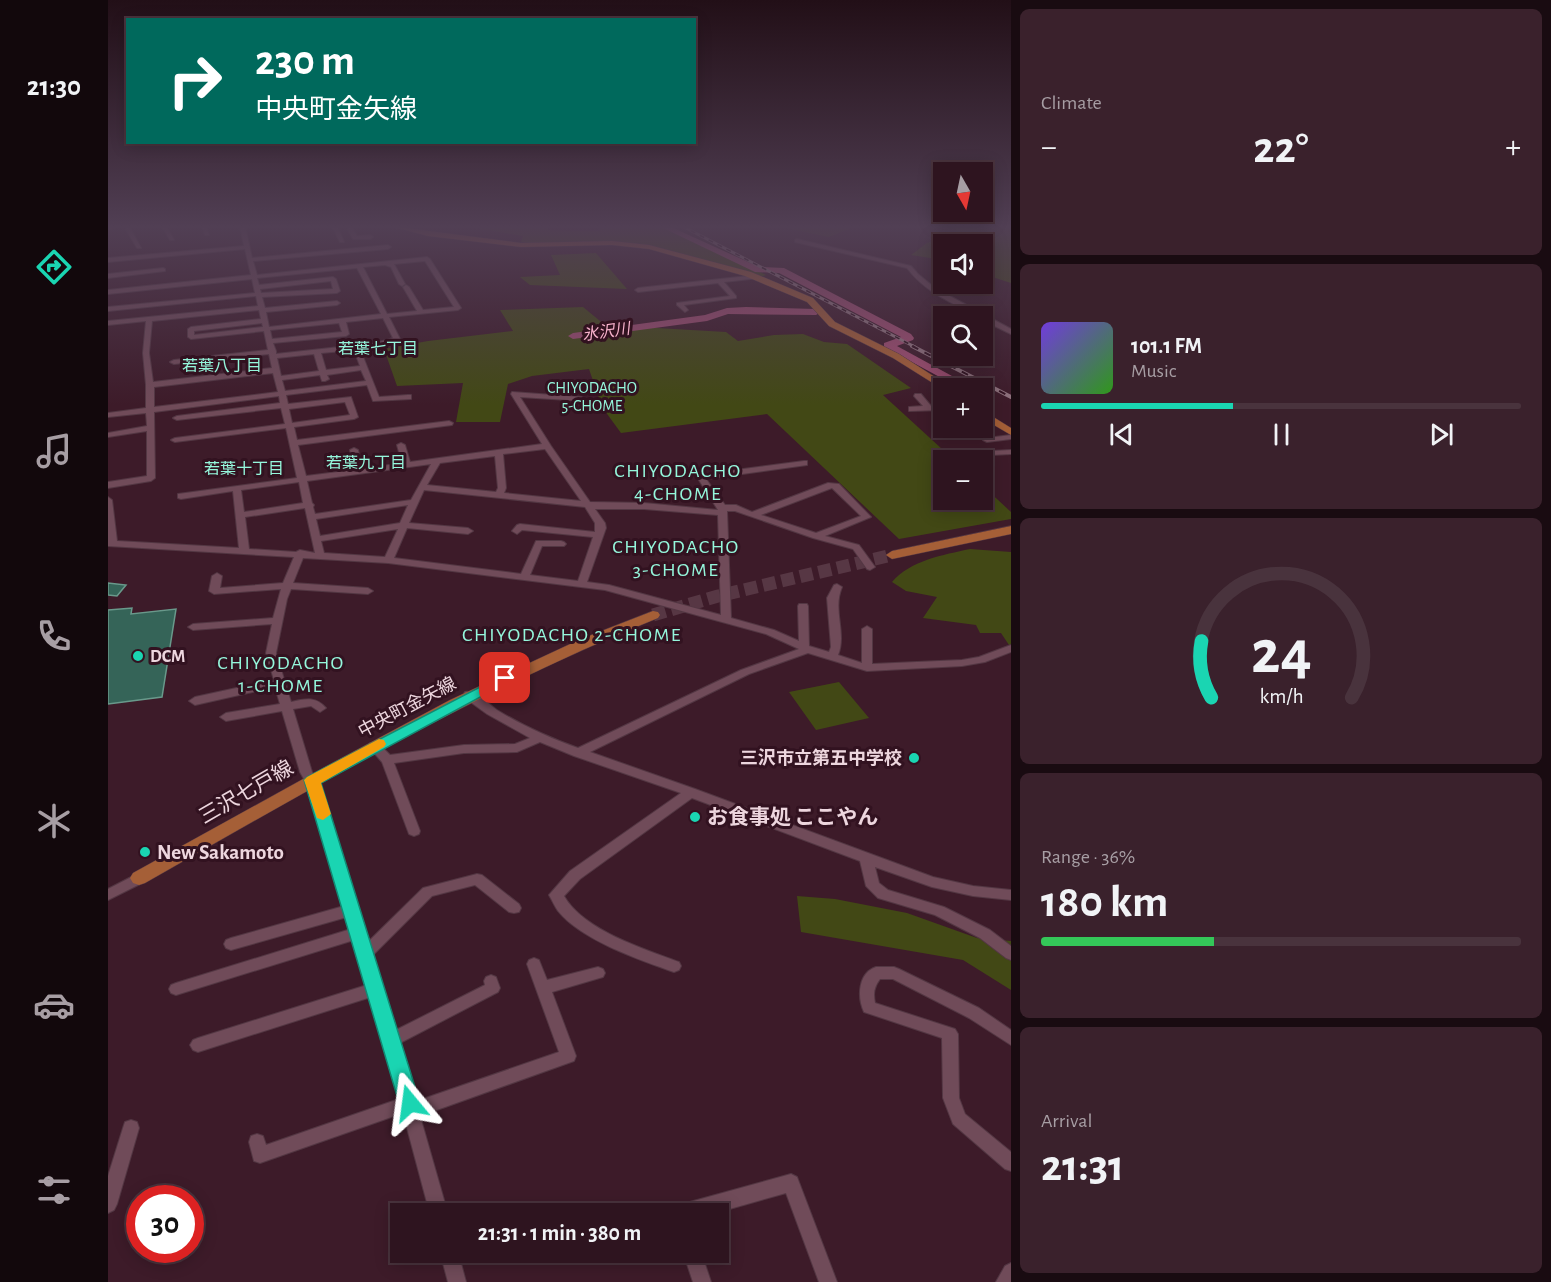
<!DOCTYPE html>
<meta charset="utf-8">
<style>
:root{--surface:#2e141f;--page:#3a212c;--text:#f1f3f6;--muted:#a79ea4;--line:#49333d;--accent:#1ad5b2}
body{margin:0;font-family:"Alegreya Sans","Noto Sans JP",sans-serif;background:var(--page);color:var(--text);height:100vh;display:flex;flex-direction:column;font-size:22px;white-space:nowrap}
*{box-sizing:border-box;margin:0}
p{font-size:20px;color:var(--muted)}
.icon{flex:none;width:33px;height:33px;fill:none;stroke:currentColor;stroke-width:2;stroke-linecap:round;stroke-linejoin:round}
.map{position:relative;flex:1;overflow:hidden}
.side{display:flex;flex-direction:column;gap:9px;padding:9px;background:#190b11;width:540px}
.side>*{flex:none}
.top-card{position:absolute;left:18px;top:18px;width:570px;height:126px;border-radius:0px;box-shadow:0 3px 15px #0003,0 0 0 2px var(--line);background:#00695c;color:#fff;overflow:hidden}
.needle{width:39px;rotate:171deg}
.fabs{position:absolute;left:825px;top:162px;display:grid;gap:12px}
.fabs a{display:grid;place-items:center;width:60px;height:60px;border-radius:0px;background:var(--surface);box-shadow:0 3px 15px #0003,0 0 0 2px var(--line);font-size:30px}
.speed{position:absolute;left:18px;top:1185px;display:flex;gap:12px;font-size:30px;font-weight:700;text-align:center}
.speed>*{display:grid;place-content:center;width:78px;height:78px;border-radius:50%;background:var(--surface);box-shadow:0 3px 15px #0003,0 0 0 2px var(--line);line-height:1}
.speed .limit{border:9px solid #d22;background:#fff;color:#111}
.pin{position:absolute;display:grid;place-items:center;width:51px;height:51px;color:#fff;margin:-26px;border-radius:12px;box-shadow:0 3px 9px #0006}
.me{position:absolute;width:66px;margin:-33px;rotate:344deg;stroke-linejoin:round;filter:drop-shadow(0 0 4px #0008)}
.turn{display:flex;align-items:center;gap:21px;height:126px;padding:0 30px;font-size:27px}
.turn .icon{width:78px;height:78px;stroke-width:2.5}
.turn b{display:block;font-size:42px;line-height:51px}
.big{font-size:45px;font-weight:700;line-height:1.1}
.side .widget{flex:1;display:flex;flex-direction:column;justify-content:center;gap:9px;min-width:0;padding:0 21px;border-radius:9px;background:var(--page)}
.side .dial{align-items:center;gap:0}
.dial svg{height:156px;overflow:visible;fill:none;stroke:var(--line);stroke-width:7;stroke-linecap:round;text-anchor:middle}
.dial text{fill:var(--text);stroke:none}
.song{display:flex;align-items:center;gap:18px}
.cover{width:72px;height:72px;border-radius:9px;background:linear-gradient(135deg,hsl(260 70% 55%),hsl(110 70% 35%))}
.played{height:6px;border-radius:3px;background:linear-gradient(90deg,var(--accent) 40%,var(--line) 40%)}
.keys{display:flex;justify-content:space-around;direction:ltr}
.heat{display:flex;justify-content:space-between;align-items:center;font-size:33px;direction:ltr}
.charge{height:9px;border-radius:4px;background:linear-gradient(90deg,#34c759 36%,var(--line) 0)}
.trip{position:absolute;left:282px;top:1203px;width:339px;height:60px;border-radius:0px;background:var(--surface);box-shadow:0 3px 15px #0003,0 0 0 2px var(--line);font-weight:700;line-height:60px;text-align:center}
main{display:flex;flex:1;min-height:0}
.menu{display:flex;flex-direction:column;width:108px;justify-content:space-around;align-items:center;background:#12080c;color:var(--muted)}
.menu .icon{width:42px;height:42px}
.menu .selected{color:var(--accent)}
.menu b{font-size:27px;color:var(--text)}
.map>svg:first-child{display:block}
.green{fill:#424815}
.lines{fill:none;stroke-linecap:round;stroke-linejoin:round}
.river{fill:#9f4d70;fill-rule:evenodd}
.building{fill:#356458;stroke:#69998b;stroke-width:1.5}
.major-tunnel{stroke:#573744;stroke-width:13;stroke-dasharray:13 6;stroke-linecap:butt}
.minor-casing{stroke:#533743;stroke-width:2}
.major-casing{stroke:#533743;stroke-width:1}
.minor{fill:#704b59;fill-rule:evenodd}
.major{fill:#a55f37;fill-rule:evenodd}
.rail-far1-casing{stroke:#90737e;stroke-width:3}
.rail-casing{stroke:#90737e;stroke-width:4}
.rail-far1{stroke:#321220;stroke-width:1.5;stroke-dasharray:5;stroke-linecap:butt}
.rail{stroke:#321220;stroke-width:2;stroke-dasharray:7;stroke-linecap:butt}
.route{fill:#1ad5b2;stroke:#118a74;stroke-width:1.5}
.slow{fill:#f59e0b}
.poi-dot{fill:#1ad5b2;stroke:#321220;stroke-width:2}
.labels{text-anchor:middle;stroke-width:6;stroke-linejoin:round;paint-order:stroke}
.far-water-label{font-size:16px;font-style:italic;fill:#f8b2cc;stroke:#321220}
.far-neighbourhood-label{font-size:16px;fill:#95f7dc;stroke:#321220}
.poi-label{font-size:18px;font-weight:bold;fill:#edd6de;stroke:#321220;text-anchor:start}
.street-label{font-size:18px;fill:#edd6de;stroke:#321220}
.neighbourhood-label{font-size:20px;letter-spacing:1.5px;fill:#95f7dc;stroke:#321220}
.near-street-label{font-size:21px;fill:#edd6de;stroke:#321220}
.near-poi-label{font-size:21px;font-weight:bold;fill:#edd6de;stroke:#321220;text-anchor:start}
</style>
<main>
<nav class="menu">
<b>21:30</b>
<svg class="icon selected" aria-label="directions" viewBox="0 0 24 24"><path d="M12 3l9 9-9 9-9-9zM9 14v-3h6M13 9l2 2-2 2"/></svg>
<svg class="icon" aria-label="music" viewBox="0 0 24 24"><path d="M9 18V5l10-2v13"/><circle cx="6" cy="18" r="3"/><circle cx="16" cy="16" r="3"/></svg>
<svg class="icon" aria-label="phone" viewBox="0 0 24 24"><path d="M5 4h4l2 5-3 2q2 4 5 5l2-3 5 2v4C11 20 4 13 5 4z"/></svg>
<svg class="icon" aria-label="climate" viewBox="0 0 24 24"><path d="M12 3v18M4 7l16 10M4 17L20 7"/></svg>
<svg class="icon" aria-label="car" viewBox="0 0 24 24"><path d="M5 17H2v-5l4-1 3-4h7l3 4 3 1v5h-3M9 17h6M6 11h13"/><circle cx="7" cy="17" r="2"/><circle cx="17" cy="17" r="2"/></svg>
<svg class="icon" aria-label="filters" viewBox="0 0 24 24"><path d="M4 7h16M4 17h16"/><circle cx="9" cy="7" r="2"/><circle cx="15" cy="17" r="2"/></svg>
</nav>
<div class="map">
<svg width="903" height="1282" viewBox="0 0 903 1282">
<rect width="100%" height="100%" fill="#3d1b29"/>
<path class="green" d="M354 226H440V230L491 231 492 226H557L658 275 653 277 544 247 504 242 425 244 413 242 415 236Z
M668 226H738L741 229 721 237Z
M849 226H903V283L875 274 874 244H836L835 260 803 255 819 243 847 233Z
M488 253 519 289 422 285 412 277 452 275 443 255Z
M475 307 497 325 618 332 630 341 666 335 695 334 716 342 739 344 803 388 775 395 846 460H836V500H874L875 486 903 512V519L791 539 659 414 513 433 494 407 481 369 424 376 400 384 392 422H348L355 383 289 386 276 349 320 341 405 331 392 310Z
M862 549 903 552V648L893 633H872L868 625 815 618 829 597 798 591 784 582C803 560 835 555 862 549Z
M731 682 761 718 708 730 681 692Z
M689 896 727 899 799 913 869 938 903 941V990L855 960 693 932Z"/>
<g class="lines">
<path class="river" d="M551 226H561L651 267 676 268 803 334 806 338 805 340 789 346 866 388H852L776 347V343L793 337 671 273 647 272Z
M638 307 708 309 713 312 708 315 620 314 599 321 465 339 460 336 465 333 597 315 619 308Z"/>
</g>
<path class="building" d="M0 583 18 585 9 596 0 595Z
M24 608 23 614 68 609 54 697 0 704V610Z"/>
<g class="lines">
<path class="major-tunnel" d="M545 615 610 596 784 555"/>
<defs>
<path id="minor" d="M0 226H15L0 229Z
M16 226H21L33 248H29Z
M54 226H58L66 240H62Z
M94 226H98L101 235H97Z
M132 226H137L144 258 280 245 283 247 280 249 145 261 149 275 319 257 322 259 353 308 350 310 281 317 292 339 291 340 269 347 252 349 271 397 300 395H303V399L265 401 259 385 178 395 180 404 243 397 250 417 246 419 186 427 189 440 341 421 345 423 344 425 190 445 198 476 246 470 242 450 246 448 250 450 254 469 294 463 289 445 293 443 297 445 302 462 434 444 403 394 404 392 473 397 477 399 476 401 412 397 443 446 482 502 536 503 610 510 589 477 590 475 696 461H699V465L598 479 617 505H628L644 512 720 483 731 484 763 517 717 536 751 545 767 567 762 570 759 569 745 549 705 538 627 511H619L623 618 666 630 691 641 690 606 691 604H699L700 606 701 646 721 652 723 647 719 598 726 585 729 584 734 587C724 610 739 633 730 655L754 663V629L759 626 764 629V664L854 660 871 657 903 645V652L877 662 854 666 759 671 700 653 641 674 482 752 587 789 825 877 865 886 903 890V900L865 896 824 887 767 867 771 883 780 890 836 907 882 930 903 946V960L898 958 872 938 827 915 770 898 758 886 752 861 584 798 472 879 456 896C475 930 536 949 571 962L573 966 571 970 566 972C532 960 473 940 450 911 447 907 444 900 441 895L462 871 573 793 466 756 432 742 409 752 356 753 286 763 312 831 311 834 306 836 301 834 274 762 260 746 262 743H270L282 755 356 745 407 744 422 738 379 714 357 698 355 695 357 692C369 690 380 704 389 710 415 726 442 738 470 748L633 670 691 649 658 634 497 590 280 563 195 558 185 583 260 588 265 591 260 594 183 589 179 599 168 653 183 702C198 699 207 696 218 708L212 712 203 706 185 709 204 772 214 790 261 941 315 888 369 874 374 875 411 904 413 908 411 912 406 913 401 912 367 885 324 896 265 955 288 1030 377 985 376 981 378 977 383 975 388 977 392 988 390 992 292 1043 309 1101 451 1052 419 964 421 960 426 958 431 960 439 980 490 967 495 969 497 973 495 977 444 992 468 1056 466 1061 312 1116 340 1214H322L295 1113 152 1163 146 1161 141 1142 143 1136 149 1134 155 1136 158 1145 291 1099 263 997 90 1052 85 1050 82 1045 85 1040 90 1038 259 985 246 940 68 995 63 993 61 989 63 985 68 983 243 929 239 917 123 950 118 948 116 944 118 940 123 938 236 906 202 790 192 772 174 711 118 721 112 717 118 713 172 704 167 687 87 705 81 701 87 697 166 680 158 653 164 624 85 630 80 627 85 624 165 618 173 589 106 594 101 591 104 576 109 573 114 576 112 588 175 583 186 557 0 546V497L4 500 9 541 131 548 125 491 73 499 70 498V494L189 478 178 428 67 442 63 440 67 438 177 424 173 408 69 420 65 418 69 416 172 403 171 396 46 412 47 478 43 481 0 488V482L39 476V431L0 437V433L39 426 38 413 0 417V413L38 408V385L35 353 38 321 0 325V321L150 306 148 296 0 311V307L147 293 144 279 0 294V290L143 275 137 249 0 262V258L136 246ZM317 261 346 307 315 310 301 287 298 285 295 287 309 311 279 314 255 267 277 265 283 267 291 284 294 286 297 284 286 264ZM249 268 273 314 161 327 158 312 229 305 232 303 229 301 157 308 154 297 229 293 232 291 228 279 225 277 151 285 149 278ZM223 281 225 289 153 293 152 289ZM151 310 153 319 83 327 80 329V337L83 339 156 331 160 350 66 360 62 362 66 364 161 354 164 368 45 382 41 353 44 321ZM275 318 285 338 268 343 168 354V351L165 343 238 336 241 334 238 322ZM154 323 155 327 86 335V331ZM231 323 234 332 164 339 162 330ZM246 350 252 366 218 370 213 353ZM206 354 211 371 173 376 169 358ZM253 370 258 381 177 391 174 380 212 375 214 381H217L221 379 219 375ZM165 373 170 392 46 407V387ZM237 402 242 415 184 423 181 409ZM437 449 473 501 396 493 398 488 395 454ZM387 456 390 488 388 492 319 485 332 463ZM323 464 303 500 207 514 205 507 206 505 204 503 199 481ZM191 482 195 503 136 512 133 490ZM724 488 753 516 708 533 653 515ZM316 490 477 507 487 523V532L412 524 409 525 404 531 409 534 414 530 485 537 470 581 422 575 434 546H456L458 544 456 542 453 541H428L413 574 286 558 299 528 360 534 365 531 360 528 301 523ZM300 505 292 523 212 536 208 519ZM197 508 207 553 192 550 188 552 141 549 137 517ZM487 509H536L610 515 613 615 501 585 479 582 498 528 497 523ZM290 529 277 557 216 553 213 541Z
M224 226H229L236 242H232Z
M238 226H243L249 236 262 235 265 237 262 239H245Z
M285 226H292L289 228Z
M689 239 803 266 810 274 827 288 903 329V334L874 320V316H870C844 303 817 292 799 268L687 242V240Z
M55 268 57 269V271L0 278V274Z
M649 275 651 276V278L616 282 628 296V298L576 305 580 310 577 312 569 305V303L622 296 610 283 530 292 527 290 530 288Z
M807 394H813L823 406H836V410L801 411V407L815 406 806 396Z
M903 435V439L879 442 875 440 879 438Z
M903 450V454L844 457 840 455 844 453Z
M31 873 36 874 38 878 36 882 0 900V889Z
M768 967H786L791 969 871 1008 903 1030V1045L861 1018 785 979H772C766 987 765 993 767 1003L847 1029 850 1034 851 1098 857 1114 903 1152V1171L897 1169 845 1124 835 1098 834 1038 756 1012C749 997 750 973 768 967Z
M23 1120 29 1122 31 1128 9 1204 6 1210 0 1213V1176L15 1128 17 1122Z
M683 1174 689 1177 729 1282H711L678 1193 604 1214H562L565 1208 571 1205Z
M332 1252H350L358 1282H340Z
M575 1252H593L603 1282H585Z
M903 1263V1282H888L897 1266Z"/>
<path id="major" d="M282 226 413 243 504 241 541 245 643 272 705 298 727 322 791 354 844 388 836 390 785 358 721 326 699 302 637 276 541 249 504 245 413 247 320 236Z
M874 410 903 428V435L874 418Z
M903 526V534L784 559 778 555 784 551Z
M545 611 550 612 552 615 550 618C369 691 206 787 37 883L31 885 25 883 22 878 25 873 215 768 342 700 473 639Z"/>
</defs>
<use href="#minor" class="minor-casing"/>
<use href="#major" class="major-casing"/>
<use href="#minor" class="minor"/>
<use href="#major" class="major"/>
<defs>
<path id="rail-far1" d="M574 226 807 347"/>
<path id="rail" d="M804 346 903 397"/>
</defs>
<use href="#rail-far1" class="rail-far1-casing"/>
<use href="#rail" class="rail-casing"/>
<use href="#rail-far1" class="rail-far1"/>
<use href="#rail" class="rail"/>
</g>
<linearGradient id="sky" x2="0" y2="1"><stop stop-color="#220f17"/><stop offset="0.56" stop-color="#513f54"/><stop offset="1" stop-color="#513f54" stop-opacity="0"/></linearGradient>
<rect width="903" height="405" fill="url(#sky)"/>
<path class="route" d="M397 674 402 675V681L213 783 312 1103 309 1110 302 1113 294 1110 291 1103 196 780 199 777Z"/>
<path class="slow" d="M271 739 276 740 278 744 276 747 213 783 223 814 215 820 209 818 196 780 199 777Z"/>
<g class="poi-dot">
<circle cx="30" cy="656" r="6"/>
<circle cx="806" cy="758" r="6"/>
<circle cx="587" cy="817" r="6"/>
<circle cx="37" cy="852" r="6"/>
</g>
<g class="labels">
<g class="far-water-label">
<text transform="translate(498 331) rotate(-8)" y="6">氷沢川</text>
</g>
<g class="far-neighbourhood-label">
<text x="270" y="354">若葉七丁目</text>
<text x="114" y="371">若葉八丁目</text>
<text x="484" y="393">CHIYODACHO<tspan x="484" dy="18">5-CHOME</tspan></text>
<text x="258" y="468">若葉九丁目</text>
<text x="136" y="474">若葉十丁目</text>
</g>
<g class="poi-label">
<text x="42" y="662">DCM</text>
<text x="794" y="764" text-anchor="end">三沢市立第五中学校</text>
</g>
<g class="street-label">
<text transform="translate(299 707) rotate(-28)" y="6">中央町金矢線</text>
</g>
<g class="neighbourhood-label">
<text x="570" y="477">CHIYODACHO<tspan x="570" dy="23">4-CHOME</tspan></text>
<text x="568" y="553">CHIYODACHO<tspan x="568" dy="23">3-CHOME</tspan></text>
<text x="464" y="641">CHIYODACHO 2-CHOME</text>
<text x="173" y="669">CHIYODACHO<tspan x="173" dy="23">1-CHOME</tspan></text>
</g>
<g class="near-street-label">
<text transform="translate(138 792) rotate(-30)" y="7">三沢七戸線</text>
</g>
<g class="near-poi-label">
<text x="599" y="824">お食事処 ここやん</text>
<text x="49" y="859">New Sakamoto</text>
</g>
</g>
</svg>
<div class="fabs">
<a><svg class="needle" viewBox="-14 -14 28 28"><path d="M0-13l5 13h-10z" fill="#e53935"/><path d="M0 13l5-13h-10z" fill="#a79ea4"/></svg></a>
<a><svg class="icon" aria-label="sound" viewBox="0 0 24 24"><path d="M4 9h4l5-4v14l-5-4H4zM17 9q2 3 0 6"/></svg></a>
<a><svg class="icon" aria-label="search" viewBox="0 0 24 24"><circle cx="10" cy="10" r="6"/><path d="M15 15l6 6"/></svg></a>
<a>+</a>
<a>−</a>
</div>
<div class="speed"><div class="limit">30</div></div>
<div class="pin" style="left:397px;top:678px;background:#d93025"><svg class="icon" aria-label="arrive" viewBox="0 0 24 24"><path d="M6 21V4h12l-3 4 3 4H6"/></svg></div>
<svg class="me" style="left:302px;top:1103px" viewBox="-20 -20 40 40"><path d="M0-17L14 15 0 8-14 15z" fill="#1ad5b2" stroke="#fff" stroke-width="4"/></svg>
<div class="trip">21:31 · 1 min · 380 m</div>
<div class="top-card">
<div class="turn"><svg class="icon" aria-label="right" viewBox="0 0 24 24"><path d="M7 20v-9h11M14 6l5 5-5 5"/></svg><div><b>230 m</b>中央町金矢線</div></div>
</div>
</div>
<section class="side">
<div class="widget"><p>Climate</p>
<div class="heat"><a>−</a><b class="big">22°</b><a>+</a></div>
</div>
<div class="widget">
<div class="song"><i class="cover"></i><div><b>101.1 FM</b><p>Music</p></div></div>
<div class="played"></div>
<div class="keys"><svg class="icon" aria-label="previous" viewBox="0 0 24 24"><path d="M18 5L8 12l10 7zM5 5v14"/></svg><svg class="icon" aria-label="pause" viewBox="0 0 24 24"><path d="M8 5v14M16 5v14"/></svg><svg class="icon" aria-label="next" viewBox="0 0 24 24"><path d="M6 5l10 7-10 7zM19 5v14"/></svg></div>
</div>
<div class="widget dial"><svg viewBox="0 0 100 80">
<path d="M14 69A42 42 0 1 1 86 69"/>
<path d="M14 69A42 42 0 0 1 9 40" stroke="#1ad5b2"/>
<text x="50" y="56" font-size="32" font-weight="700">24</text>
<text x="50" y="72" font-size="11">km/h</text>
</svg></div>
<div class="widget"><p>Range · 36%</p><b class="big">180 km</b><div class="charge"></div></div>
<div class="widget"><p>Arrival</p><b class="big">21:31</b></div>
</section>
</main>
